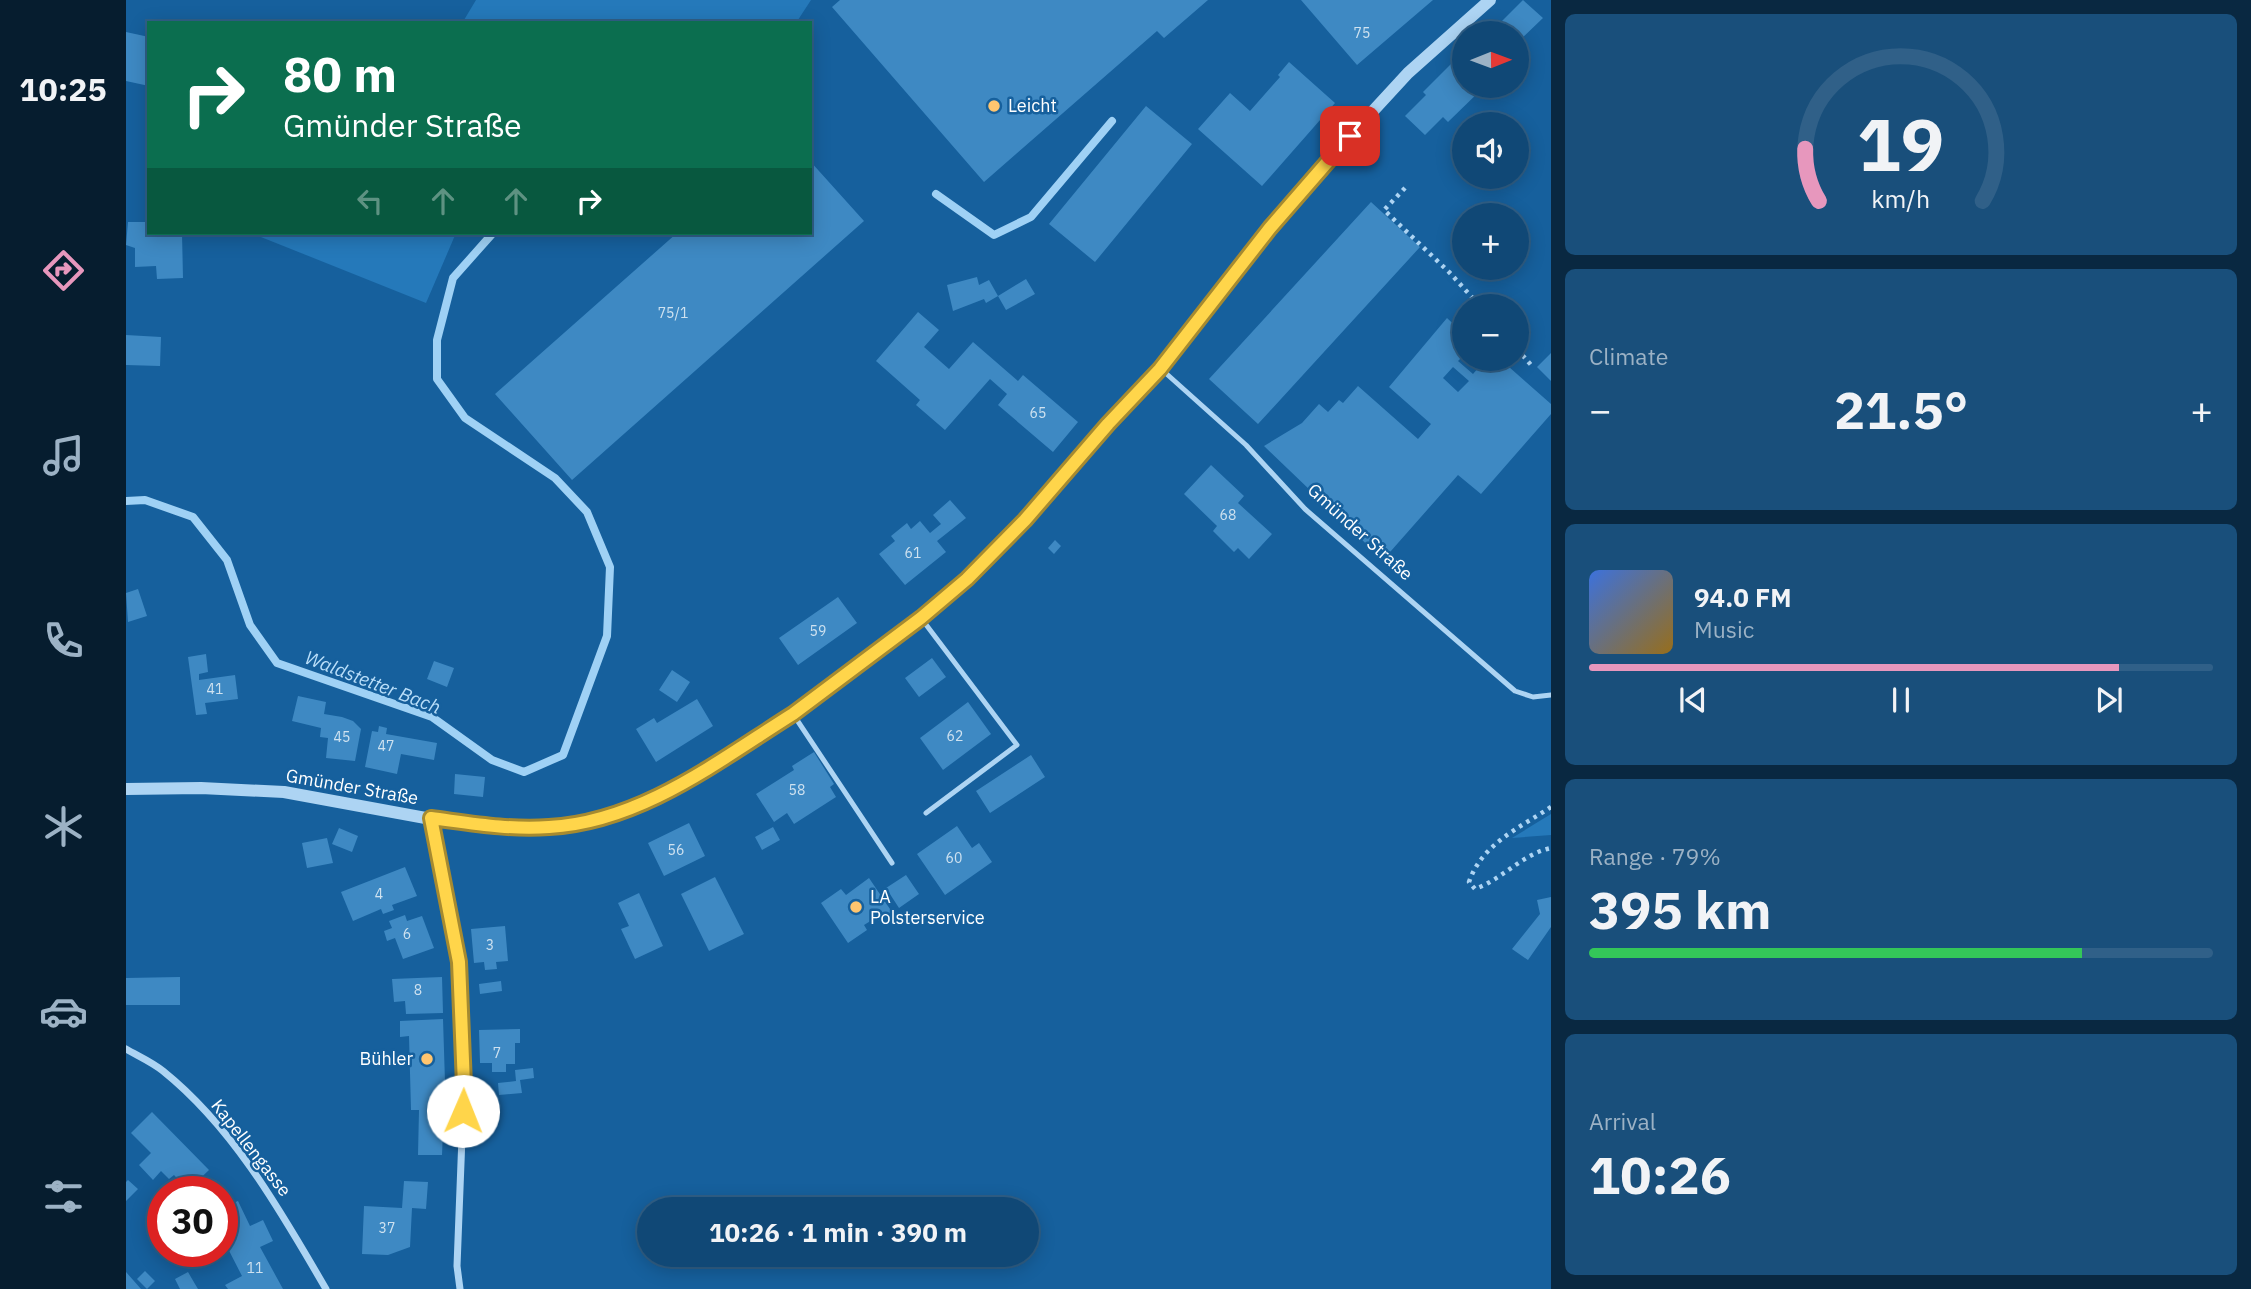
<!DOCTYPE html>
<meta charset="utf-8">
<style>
:root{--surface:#104876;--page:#194f7b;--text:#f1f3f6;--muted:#9cb2c5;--line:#306088;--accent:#e797bd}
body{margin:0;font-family:"IBM Plex Sans",sans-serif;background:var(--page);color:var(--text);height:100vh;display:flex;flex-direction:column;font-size:26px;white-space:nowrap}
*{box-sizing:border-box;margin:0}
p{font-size:23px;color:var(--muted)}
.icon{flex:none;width:38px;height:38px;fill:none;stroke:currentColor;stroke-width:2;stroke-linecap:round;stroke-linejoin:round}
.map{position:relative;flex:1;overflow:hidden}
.side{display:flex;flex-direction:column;gap:14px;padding:14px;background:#092841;width:700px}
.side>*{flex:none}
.hud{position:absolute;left:21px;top:21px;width:665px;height:214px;border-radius:0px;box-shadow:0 4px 18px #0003,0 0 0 2px var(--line);background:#0b6e4f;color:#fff;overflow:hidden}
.needle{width:46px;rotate:89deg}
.fabs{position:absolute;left:1326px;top:21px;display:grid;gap:14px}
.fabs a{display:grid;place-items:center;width:77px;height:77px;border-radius:50%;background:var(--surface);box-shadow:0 4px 18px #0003,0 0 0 2px var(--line);font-size:35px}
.speed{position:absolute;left:21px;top:1176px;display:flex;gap:14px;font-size:35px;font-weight:700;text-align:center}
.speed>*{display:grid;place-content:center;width:91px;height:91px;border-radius:50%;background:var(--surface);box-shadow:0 4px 18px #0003,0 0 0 2px var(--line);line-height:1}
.speed .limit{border:10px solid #d22;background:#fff;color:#111}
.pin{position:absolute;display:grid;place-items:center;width:60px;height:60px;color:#fff;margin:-30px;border-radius:14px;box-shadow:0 4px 10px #0006}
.me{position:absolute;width:77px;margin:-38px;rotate:1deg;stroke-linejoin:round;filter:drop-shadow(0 0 5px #0008)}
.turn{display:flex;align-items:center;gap:24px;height:147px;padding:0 21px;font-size:32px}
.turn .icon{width:91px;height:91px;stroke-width:2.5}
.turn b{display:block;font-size:49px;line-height:60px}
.lanes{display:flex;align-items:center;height:66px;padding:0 21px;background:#0003;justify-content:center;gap:35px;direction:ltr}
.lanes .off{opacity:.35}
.big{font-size:52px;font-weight:800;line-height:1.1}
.side .widget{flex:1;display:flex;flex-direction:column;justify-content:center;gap:10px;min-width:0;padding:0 24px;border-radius:10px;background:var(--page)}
.side .dial{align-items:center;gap:0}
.dial svg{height:182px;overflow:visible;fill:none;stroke:var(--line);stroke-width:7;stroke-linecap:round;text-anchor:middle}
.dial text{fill:var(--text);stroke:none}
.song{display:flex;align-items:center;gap:21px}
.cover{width:84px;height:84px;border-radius:10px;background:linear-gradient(135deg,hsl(220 70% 55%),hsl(40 70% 35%))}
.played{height:7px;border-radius:4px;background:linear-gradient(90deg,var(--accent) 85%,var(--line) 85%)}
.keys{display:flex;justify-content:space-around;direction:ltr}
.heat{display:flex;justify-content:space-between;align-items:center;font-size:38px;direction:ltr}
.charge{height:10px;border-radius:5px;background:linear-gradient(90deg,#34c759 79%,var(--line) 0)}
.trip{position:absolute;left:511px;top:1197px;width:402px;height:70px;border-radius:35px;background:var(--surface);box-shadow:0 4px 18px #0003,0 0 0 2px var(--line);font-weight:800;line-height:70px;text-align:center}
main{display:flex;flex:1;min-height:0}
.dock{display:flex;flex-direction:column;width:126px;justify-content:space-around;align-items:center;background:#061d2f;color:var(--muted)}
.dock .icon{width:49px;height:49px}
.dock .current{color:var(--accent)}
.dock b{font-size:32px;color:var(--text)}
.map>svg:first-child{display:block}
.green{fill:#2579ba}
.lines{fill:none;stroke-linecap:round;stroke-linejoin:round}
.stream{stroke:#9fd1f5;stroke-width:8}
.building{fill:#3e89c3;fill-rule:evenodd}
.path{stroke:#add4f3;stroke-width:4.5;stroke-dasharray:3.5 5;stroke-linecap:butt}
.service{stroke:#add4f3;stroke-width:5}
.minor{stroke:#add4f3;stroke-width:7}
.tertiary{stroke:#add4f3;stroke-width:12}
.route-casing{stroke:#a68a30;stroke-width:18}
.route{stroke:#ffd54a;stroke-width:12}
.poi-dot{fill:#ffc56f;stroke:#16609d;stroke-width:2.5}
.labels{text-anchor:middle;stroke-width:5;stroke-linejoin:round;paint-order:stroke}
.number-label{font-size:14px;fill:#cfe2f0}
.poi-label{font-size:18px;fill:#fff;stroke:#16609d;text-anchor:start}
.street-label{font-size:18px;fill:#fff;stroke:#16609d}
.water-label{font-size:19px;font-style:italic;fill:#b9def9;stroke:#16609d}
</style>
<main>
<nav class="dock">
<b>10:25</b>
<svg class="icon current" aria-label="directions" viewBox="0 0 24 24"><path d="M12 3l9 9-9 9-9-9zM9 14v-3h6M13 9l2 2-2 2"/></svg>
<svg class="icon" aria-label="music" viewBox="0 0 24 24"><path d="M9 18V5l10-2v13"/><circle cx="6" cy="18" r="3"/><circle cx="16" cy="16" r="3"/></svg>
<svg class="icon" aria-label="phone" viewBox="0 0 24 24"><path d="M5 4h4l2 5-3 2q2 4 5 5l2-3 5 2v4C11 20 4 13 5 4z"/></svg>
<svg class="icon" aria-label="climate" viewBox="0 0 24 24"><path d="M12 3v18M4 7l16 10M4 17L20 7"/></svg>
<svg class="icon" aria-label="car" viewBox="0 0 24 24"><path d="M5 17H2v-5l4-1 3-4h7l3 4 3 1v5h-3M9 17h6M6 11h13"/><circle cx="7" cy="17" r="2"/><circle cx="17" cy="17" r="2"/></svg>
<svg class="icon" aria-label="filters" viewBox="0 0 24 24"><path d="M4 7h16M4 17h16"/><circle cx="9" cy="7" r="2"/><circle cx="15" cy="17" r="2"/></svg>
</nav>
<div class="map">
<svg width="1425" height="1289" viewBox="0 0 1425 1289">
<rect width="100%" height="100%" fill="#16609d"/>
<path class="green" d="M350 0H685L670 23H331L338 20Z
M125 233H330L300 303Z
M1425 814V835L1386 838Z"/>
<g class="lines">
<path class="stream" d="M810 194 868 235 905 217 986 121
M0 501 19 500 67 517 101 560 124 625 151 663 306 717 366 760 398 772 437 755 481 636 484 567 461 512 429 478 339 418 311 379V340L327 278 367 233"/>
</g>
<path class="building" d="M714 0H1082L1038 38 1031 31 858 182 706 7Z
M1175 0H1307L1231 65Z
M1397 0 1417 18 1391 43V33H1364Z
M0 32 23 37V86L0 81Z
M1339 50V86H1359L1322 122 1317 117 1299 135 1279 116 1300 95 1297 92Z
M1163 62 1209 103 1136 186 1072 129 1104 93 1124 111 1154 77 1152 75Z
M1020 106 1066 144 969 262 923 224Z
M684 161 738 221 446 480 369 394 551 233H684Z
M1245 202 1294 247 1132 424 1083 379Z
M21 212H23V233H56L57 278 31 279 30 266 9 267V248L0 245 2 222H20Z
M851 277 853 285 863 280 872 296 860 303 858 299 827 311 821 285Z
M900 279 909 294 880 310 872 296Z
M792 312 813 330 798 347 823 369 847 342 892 381 897 375 952 422 927 452 872 405 881 394 864 379 819 430 790 405 794 400 750 361Z
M1321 318 1339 335V354L1332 361 1347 374 1360 359H1374L1425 404V414L1355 494 1332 475 1257 560 1138 446 1176 423 1193 404 1202 412 1213 400 1217 403 1232 386 1292 439 1305 424 1263 387ZM1327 367 1343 381 1332 392 1317 378Z
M0 335 35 337 34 366 0 365Z
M1425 353V381L1411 367Z
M1085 465 1118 496 1112 503 1146 534 1123 559 1112 548 1108 552 1087 531 1091 526 1058 494Z
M824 500 840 518 811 541 820 552 779 585 753 554 769 541 765 536 781 523 785 529 794 521 804 533 815 524 807 515Z
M929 540 935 546 928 554 922 548Z
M12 589 21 616 2 622 0 593Z
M712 597 731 623 672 665 653 638Z
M80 654 82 672 73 674V680L109 675 112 699 79 703 81 714 70 715 62 657Z
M806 658 820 677 793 697 779 678Z
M308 661 328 668 321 687 301 679Z
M546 670 564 682 551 702 533 690Z
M172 696 200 702 198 714 216 717 227 721 235 729 229 761 200 758 202 738 194 737 195 728 166 721Z
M571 699 587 726 530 762 510 729 528 718 531 723Z
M842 702 865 734 817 770 794 738Z
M253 726 261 728 260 734 311 743 308 760 275 754 271 774 239 767 246 731 252 732Z
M688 752 708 784 704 787 710 797 668 824 661 813 648 822 630 794 668 770 666 766Z
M905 755 919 777 864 813 850 791Z
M329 774 359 777 357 797 328 794Z
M563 823 579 856 538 876 522 843Z
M831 826 846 848 853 843 866 862 819 895 791 854Z
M647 827 654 840 636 850 629 837Z
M213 828 232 836 226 852 206 844Z
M201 838 207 863 181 868 176 843Z
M279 867 291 896 266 905 268 910 257 914 255 909 227 921 215 892Z
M780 875 793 894 773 908 760 888Z
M589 877 618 934 583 951 555 894Z
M743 878 766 912 753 921 751 917 738 925 741 930 722 943 695 903 715 889 720 895Z
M513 893 537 946 509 959 495 929 503 926 492 903Z
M1425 897V927L1402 960 1386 949 1414 914 1411 900Z
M279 915 281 921 296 916 308 948 277 959 269 938 261 941 258 931 266 928 263 921Z
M379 926 382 961 370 962 371 969 359 970 358 962 348 963 345 929Z
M54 977V1005H0V978Z
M316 977 317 1013 280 1014 279 1001 268 1002 266 979Z
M375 981 376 991 354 994 353 984Z
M317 1019 319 1082 316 1155H292L293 1110H285L283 1036 274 1037V1021Z
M394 1029V1043H389V1064H380V1072H366V1063H354L353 1030Z
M407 1068 408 1078 394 1080 396 1093 373 1095 372 1083 390 1081 389 1070Z
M26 1112 83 1170 62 1190 48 1175 43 1179 35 1171 27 1180 13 1165 25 1153 5 1133Z
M2 1180 12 1189 0 1201V1182Z
M278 1181 302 1182 300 1209 286 1208 284 1247 262 1255 236 1254 238 1206 276 1208Z
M112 1201 124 1226 137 1220 147 1241 134 1247 157 1289H102L99 1285 116 1276 96 1237V1215L99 1213 96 1208Z
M19 1271 29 1281 21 1289 11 1279Z
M0 1272 15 1289H0Z
M62 1272 69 1284 72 1289H54L49 1279Z"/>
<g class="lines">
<path class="path" d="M1279 188 1258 210 1324 273 1354 306
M1391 349 1406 366
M1425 807C1393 828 1356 844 1343 882L1349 889C1377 879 1396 854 1425 848"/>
<path class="service" d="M1034 368 1120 445 1179 509 1389 691 1407 697 1425 695
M795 618 891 745 800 813
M667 714 766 863"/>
<path class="minor" d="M305 819 333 962 338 1085 331 1266 334 1289
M0 1049C12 1056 26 1062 37 1071 108 1128 155 1212 200 1289"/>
<path class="tertiary" d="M0 789 75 788 158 792 305 819 381 828 425 827 481 817 529 799 667 714 795 618 841 579 899 520 1034 368 1144 228 1224 136 1282 73 1364 0"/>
</g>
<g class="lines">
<defs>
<path id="route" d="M337 1111 338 1085 333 962 305 818C344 823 383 830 423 827 515 822 592 761 667 714L795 618 841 579 899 520 982 424 1034 369 1144 228 1224 136"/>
</defs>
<use href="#route" class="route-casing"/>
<use href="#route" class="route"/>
</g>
<g class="poi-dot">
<circle cx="868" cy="106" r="7"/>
<circle cx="730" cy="907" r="7"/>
<circle cx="301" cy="1059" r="7"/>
</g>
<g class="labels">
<g class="number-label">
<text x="1236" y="38">75</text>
<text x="547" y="318">75/1</text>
<text x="912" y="418">65</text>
<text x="1102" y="520">68</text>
<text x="787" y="558">61</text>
<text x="692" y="636">59</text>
<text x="89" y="694">41</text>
<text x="829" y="741">62</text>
<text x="216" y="742">45</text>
<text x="260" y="751">47</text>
<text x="671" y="795">58</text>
<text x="550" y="855">56</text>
<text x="828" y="863">60</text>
<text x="253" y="899">4</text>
<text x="281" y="939">6</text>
<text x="364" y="950">3</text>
<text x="292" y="995">8</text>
<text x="371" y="1058">7</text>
<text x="261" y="1233">37</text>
<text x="129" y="1273">11</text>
</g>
<g class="poi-label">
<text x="882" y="112">Leicht</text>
<text x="744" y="903">LA<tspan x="744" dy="21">Polsterservice</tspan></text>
<text x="287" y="1065" text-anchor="end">Bühler</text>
</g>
<g class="street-label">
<text transform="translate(1234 532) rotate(42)" y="6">Gmünder Straße</text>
<text transform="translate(226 787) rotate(10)" y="6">Gmünder Straße</text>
<text transform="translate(125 1148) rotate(52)" y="6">Kapellengasse</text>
</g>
<g class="water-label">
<text transform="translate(247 682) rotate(21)" y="7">Waldstetter Bach</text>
</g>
</g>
</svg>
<div class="fabs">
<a><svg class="needle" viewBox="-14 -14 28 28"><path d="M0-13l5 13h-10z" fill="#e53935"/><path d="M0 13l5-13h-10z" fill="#9cb2c5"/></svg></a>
<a><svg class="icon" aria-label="sound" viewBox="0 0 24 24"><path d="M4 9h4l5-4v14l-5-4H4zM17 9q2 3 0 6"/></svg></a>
<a>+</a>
<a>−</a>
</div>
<div class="speed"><div class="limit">30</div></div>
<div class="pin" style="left:1224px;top:136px;background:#d93025"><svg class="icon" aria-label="arrive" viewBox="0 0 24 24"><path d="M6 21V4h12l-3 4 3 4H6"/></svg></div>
<svg class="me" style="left:337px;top:1111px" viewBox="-20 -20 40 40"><circle r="19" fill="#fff"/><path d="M0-13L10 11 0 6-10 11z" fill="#ffd54a"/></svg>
<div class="trip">10:26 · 1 min · 390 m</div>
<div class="hud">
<div class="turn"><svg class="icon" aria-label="right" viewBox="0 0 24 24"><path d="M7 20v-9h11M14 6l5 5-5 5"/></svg><div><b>80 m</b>Gmünder Straße</div></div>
<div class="lanes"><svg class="icon off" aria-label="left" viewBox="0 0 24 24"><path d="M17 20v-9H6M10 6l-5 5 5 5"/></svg><svg class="icon off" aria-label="ahead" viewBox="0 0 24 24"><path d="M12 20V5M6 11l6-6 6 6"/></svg><svg class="icon off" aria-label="ahead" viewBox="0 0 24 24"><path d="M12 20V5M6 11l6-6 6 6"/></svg><svg class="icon" aria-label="right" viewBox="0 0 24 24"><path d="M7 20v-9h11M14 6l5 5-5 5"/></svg></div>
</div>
</div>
<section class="side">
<div class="widget dial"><svg viewBox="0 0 100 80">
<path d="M14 69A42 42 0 1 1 86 69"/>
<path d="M14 69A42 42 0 0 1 8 46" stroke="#e797bd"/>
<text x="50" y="56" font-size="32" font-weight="700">19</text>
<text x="50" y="72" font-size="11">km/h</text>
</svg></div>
<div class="widget"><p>Climate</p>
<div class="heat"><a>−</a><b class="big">21.5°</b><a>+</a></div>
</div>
<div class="widget">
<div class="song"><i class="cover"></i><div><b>94.0 FM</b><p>Music</p></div></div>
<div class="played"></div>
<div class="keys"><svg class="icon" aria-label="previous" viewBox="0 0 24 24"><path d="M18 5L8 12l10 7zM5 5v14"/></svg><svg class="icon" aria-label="pause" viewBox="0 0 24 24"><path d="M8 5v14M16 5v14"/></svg><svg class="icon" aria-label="next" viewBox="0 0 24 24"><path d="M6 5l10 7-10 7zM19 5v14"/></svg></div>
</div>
<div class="widget"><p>Range · 79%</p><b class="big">395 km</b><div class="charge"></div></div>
<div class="widget"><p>Arrival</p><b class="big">10:26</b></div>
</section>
</main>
